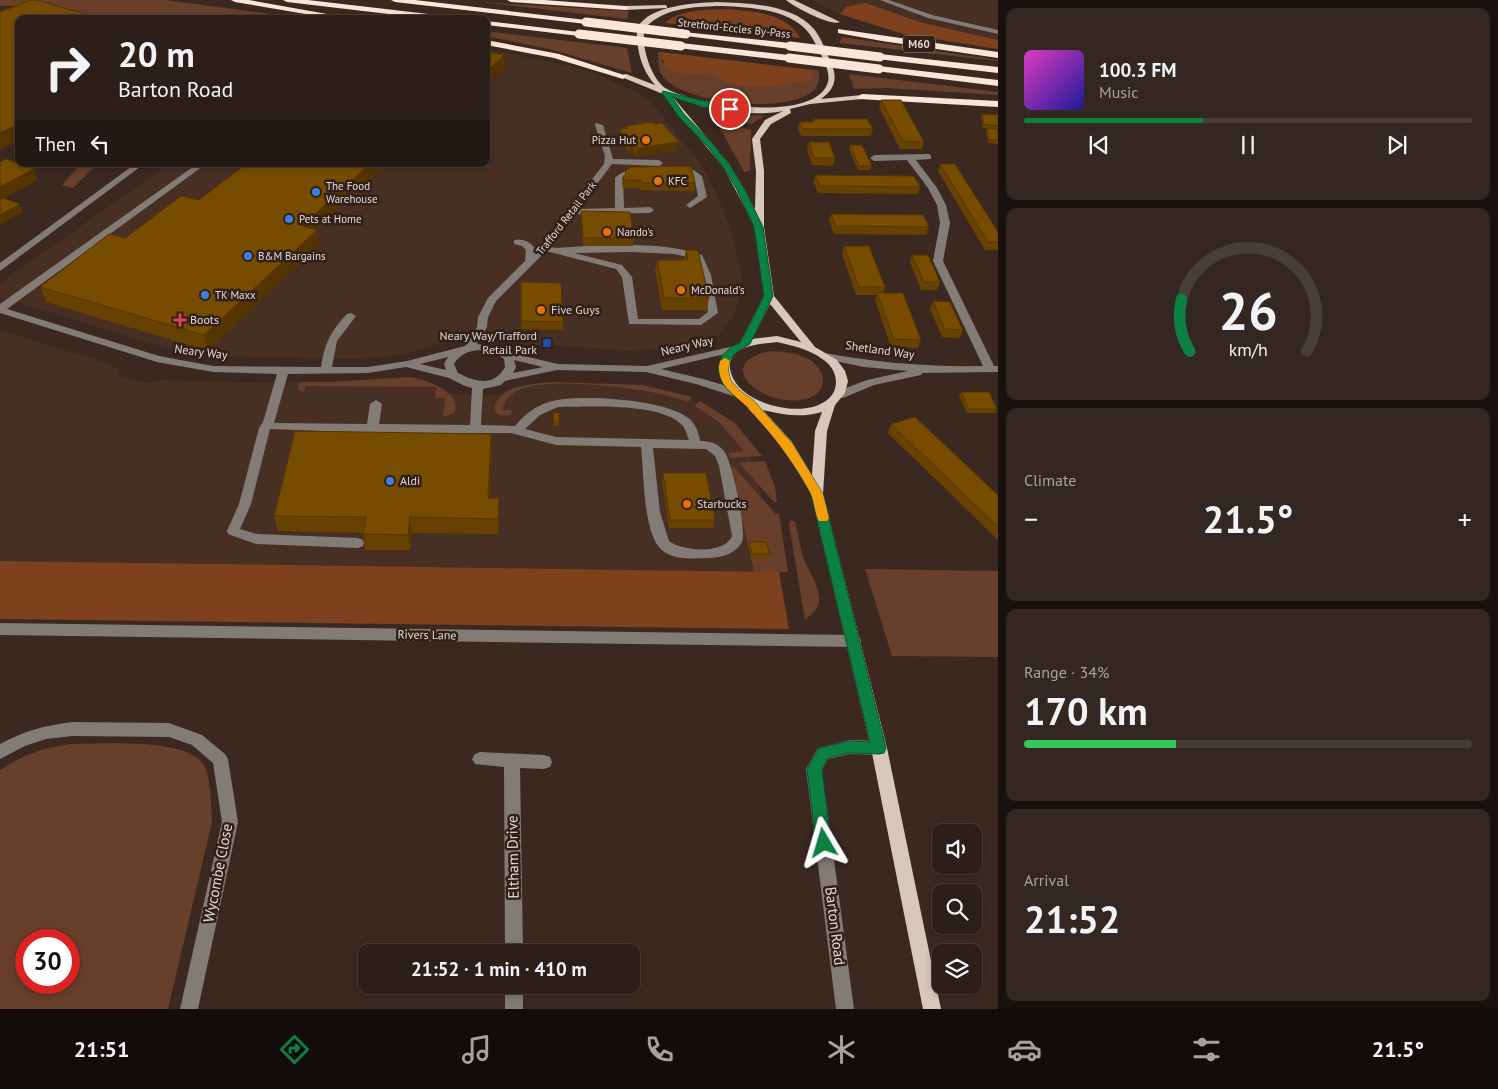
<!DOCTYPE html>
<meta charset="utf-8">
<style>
:root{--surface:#2c1f19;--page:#342722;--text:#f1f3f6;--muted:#a6a2a2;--line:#483d38;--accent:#0b8043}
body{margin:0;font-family:"PT Sans",sans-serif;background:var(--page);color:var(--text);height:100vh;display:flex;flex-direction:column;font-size:19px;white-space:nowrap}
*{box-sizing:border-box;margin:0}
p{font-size:16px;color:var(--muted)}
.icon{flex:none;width:28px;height:28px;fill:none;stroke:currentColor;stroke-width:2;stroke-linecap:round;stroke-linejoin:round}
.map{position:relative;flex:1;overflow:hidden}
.sheet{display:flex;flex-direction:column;gap:8px;padding:8px;background:#18110e;width:500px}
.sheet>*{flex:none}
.guide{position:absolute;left:15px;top:15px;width:475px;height:152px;border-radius:10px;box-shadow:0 2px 8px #0003,0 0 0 1px var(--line);background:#2c1f19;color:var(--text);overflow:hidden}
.controls{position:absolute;left:932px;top:824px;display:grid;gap:10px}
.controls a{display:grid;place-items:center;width:50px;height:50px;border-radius:10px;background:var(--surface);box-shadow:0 2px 8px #0003,0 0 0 1px var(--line);font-size:25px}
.speed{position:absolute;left:15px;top:929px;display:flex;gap:10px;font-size:25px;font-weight:700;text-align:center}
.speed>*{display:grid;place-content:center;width:65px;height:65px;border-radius:50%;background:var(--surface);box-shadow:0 2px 8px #0003,0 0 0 1px var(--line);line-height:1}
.speed .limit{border:8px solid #d22;background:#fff;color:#111}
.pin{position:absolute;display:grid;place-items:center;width:42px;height:42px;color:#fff;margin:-21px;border:2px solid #fff;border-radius:50%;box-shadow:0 1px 5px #0007}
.me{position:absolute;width:55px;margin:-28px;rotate:353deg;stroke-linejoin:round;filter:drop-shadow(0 0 4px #0008)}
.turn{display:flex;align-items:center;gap:18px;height:105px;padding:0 20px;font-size:22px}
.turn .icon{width:65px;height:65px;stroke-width:2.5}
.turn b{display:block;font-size:35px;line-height:42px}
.then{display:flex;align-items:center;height:48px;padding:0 20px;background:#0003;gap:10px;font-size:19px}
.big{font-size:38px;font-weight:700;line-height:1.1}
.sheet .tile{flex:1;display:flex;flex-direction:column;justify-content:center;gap:8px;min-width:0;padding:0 18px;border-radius:10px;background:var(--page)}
.sheet .dial{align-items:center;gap:0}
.dial svg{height:130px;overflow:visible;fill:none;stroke:var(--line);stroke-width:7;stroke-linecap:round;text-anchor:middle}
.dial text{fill:var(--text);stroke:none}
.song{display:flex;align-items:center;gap:15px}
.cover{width:60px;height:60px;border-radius:8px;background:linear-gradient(135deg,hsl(310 70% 55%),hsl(240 70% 35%))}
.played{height:5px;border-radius:2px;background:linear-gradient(90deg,var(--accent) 40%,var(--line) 40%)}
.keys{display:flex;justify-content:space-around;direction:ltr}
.heat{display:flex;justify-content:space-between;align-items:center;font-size:28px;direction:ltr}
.charge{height:8px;border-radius:4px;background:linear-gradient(90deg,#34c759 34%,var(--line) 0)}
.trip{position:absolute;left:358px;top:944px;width:282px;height:50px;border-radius:10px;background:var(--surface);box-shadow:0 2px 8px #0003,0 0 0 1px var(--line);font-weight:700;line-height:50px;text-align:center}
.menu{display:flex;height:80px;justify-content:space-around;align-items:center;background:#120c0a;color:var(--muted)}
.menu .icon{width:35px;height:35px}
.menu .active{color:var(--accent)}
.menu b{font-size:22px;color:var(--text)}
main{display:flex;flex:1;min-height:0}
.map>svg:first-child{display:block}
.built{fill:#472f24}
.green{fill:#683f2a;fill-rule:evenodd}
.forest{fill:#7f401e}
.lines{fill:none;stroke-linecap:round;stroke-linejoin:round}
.minor{fill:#837b75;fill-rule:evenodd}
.major{fill:#d8c8bb;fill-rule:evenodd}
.highway{fill:#fae6d7;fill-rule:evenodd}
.highway-bridge{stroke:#fae6d7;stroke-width:9}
.wall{fill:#674100}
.shaded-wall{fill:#543500}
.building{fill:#784c00;stroke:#543500}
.route{fill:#0b8043;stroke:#07532c}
.slow{fill:#f59e0b}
.food-dot{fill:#e8710a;stroke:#312018;stroke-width:2}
.shop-dot{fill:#3f7fe0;stroke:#312018;stroke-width:2}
.health-dot{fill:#e0444e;stroke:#312018;stroke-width:2}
.transit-dot{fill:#1a4fb4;stroke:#312018;stroke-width:2}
.labels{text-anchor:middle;stroke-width:5;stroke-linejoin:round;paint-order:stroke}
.far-street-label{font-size:11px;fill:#e3d7d2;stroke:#312018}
.shield{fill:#312018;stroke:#aea09a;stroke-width:1}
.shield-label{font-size:11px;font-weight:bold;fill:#e3d7d2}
.far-poi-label{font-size:11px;fill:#e3d7d2;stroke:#312018;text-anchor:start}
.poi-label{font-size:12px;fill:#e3d7d2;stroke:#312018;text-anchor:start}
.street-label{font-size:12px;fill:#e3d7d2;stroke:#312018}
.near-street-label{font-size:15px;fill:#e3d7d2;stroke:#312018}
</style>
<main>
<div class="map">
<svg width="998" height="1009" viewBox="0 0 998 1009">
<rect width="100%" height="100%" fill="#3b2921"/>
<path class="built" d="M812 0H998V49L903 34 840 14Z
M486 49 569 66 596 74 641 94 652 103 689 149 704 168 719 200 732 233 741 274V292L733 317 719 335 687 346 631 351 552 345H525L509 340 457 339 408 353 381 357 351 359 208 356 170 349 0 297V283L169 164H486Z
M0 330 110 364 119 370 118 376 148 383 161 380 243 383 367 381 435 386 451 394 501 395 515 388 549 383 628 385 677 393 712 409 740 434 754 466 779 572 0 561Z"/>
<path class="green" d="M0 0H165L308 19H80L36 6H0Z
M480 2 629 11 627 19Z
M486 31 627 48 632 73 553 50 486 36Z
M842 37 998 60V61L839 43Z
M658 52H661L662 62 684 73H715L757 86 797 83 812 75 813 70H818C834 119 691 109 664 78 658 70 658 62 658 52Z
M849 74 998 92V95L887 88 854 89Z
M710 112 765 116 751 124Z
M716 121 751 130 750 171 744 172Z
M72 164H97L73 188 62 185 78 167Z
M772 351C785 352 798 353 810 360 831 375 826 397 800 400 757 405 712 361 772 351Z
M410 377C425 379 464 392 454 413L443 417 445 398H435L436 387 306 386 304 392 298 390 299 384 302 382H329Z
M552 382 642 385 693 397 687 402C657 388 548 376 519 390 510 394 504 400 503 410H513L511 414C504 417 497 416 494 409 498 385 532 384 552 382Z
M700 401 735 423 762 456 730 458 728 453 744 451 719 422 695 406Z
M765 461 775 487 777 502H774L739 463Z
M731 464 776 514H779L788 572H754L751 558H768L748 546Z
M791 520 795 522C798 533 800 546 803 557 808 570 821 588 819 602 817 610 811 615 805 620L789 524Z
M865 569 998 571V657L892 656Z
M71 744C101 744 187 737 204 765 210 775 212 810 212 822L168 1009H0V770C25 754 42 748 71 744ZM26 940H69V982H26Z"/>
<path class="forest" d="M865 3 923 23 998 40V49L903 34 840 14 846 7Z
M726 9C751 11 788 13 800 38L665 23C681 9 705 10 726 9Z
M661 52 813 70 811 80C786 85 733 94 714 73 693 73 664 79 661 52Z
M0 561 779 572 789 629 0 619Z"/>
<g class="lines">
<path class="minor" d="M880 0H889L932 15 998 30V34L928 18Z
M596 123 603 125 613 159 659 160 663 163 659 166 612 164 578 209 615 208V178C622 171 637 166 645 172L644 174 630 175 623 179 624 208 650 207 654 210 650 213 574 214 550 247 556 248C597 245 665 241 702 255L711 275 718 313 701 325 629 324 622 277 616 269 546 251 496 301 488 317 487 327 477 344 499 347 507 352 558 364 647 366 734 346 739 349 738 351 661 369 703 379 740 390 742 393 736 397 696 384 646 372 557 370 505 381 501 385 483 389 481 425 515 426C524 415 535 406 549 402 576 393 670 399 691 420 696 426 699 433 700 441 710 441 717 443 724 451 732 460 747 532 742 542 735 555 719 558 706 558 691 559 669 560 659 547 643 528 644 473 641 447L556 445 511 433H372L270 429 251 504 240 529 257 534 358 538 363 540 364 543 363 546 358 548 256 544 228 534 227 531 239 504 259 428 263 422 277 374 213 372 157 362 0 313V304L197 164H206L7 309 159 356 213 366 321 367C325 343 330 332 347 314L351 313 356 316 337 341 332 367H368L407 361 465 346 477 327 478 317 488 298 525 261 526 250 522 246 514 244V240C522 238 533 242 536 251L604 164 605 156 595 125ZM631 252 674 254 696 259 704 284 708 312 699 319H638L632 277 622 265 574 253ZM479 350 495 353 504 359 505 367C494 387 475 382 458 373L454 364C460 354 468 351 479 350ZM448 357 444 364 446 370 420 364ZM514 360 543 367 513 373 516 367ZM406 367 449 378 465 386 472 388 470 425 379 424 382 404 376 400 370 404 367 424 274 423 288 374 368 373ZM558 407C588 407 662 402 683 426 686 430 687 436 689 440L556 437 525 429 540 415ZM653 448 706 449 715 456 719 466 732 536C725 555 681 551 669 541L660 512Z
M928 154 931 155V159L916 160 937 188 946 205 950 223 943 261 994 366H998V372L922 373 921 375 874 385 843 398H835L833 395 835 392 867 380 908 371 864 367 821 358 820 356 821 354 825 353C878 363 929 367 983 366L933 261 940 223 937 205 928 188 907 160 874 161 870 158 874 155Z
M135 164H144L0 271V263Z
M692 169 702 176 707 197 690 208 686 205 698 196 694 177C687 173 678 177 672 172L676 169Z
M0 623 854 635 859 637 861 641 859 645 854 647 0 635Z
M73 722 169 723 202 735 225 754 228 759 238 822 198 1009H180L222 822 213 763 192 745 169 737 73 736 46 739 25 746 0 759V744C24 731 46 725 73 722Z
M850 740 879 741 884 743 887 748 884 753 879 755 850 754 828 759 822 770 854 1009H836L806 769 818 748Z
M480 752 544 755 550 757 552 762 550 767 544 769 520 768 523 952H505L504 767 475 764 472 759 475 754Z
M505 985H523V1009H505Z"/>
<path class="major" d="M786 0H794L840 22C832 27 794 7 786 0Z
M717 2C747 3 792 4 814 29 822 39 826 52 831 63 838 78 835 89 821 99L862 95 866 97 862 99 810 104 790 109 791 113 771 124 760 139 764 171V227L774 296 815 347 837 360 845 371 848 381 845 393 835 405 827 431 823 494 887 748 941 1009H923L871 748 811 494 784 448 748 408 747 404C731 394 723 384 718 367L726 351 740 343 764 296 754 225 724 168 663 94 619 76 626 74 655 85C645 73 640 61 638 47 637 41 636 33 638 27 650 5 695 3 717 2ZM717 6C749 7 799 8 815 43 820 53 831 70 828 82 816 124 695 105 667 89 651 80 640 44 645 28 664 8 691 7 717 6ZM672 96C708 108 746 118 783 111L765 120 752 139 756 171 755 209 730 165ZM770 304 801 342 777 336 752 339ZM777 342C800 347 843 358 835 389 832 398 824 403 816 406 790 415 739 402 731 373 729 367 729 360 734 355 744 344 764 344 777 342ZM763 410C783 415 802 418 822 412L815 431 812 475 792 442Z
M665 5 667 6V8L625 10 622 8 625 6Z"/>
<path class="highway" d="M231 0H249L355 19H335L235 2Z
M283 0H308L454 17 458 19H431L287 2Z
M391 0H415L586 20 590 22 586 24 395 2Z
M507 0H544L625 6 629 8 625 10 511 2Z
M486 21 579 32 583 34 579 36 486 25Z
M838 29 998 52V58L882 41 838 33Z
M683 32 790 43 794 46 790 49 686 36H683Z
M486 40 559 54 627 76 623 79 554 58 486 45Z
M681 43 789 55 793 58 789 61 678 48V44Z
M880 54 998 67V73L877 59 876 57Z
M879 66 998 80V86L876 71V67Z
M862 94 998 101V107L859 99 857 97Z"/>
<path class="highway-bridge" d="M586 22 686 34
M579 34 681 46
M790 46 880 57
M789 58 879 69"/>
</g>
<path class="wall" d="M881 100 924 142 922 149H900L879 107Z
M982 114 998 115V144L988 143 986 132 987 128H983L981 117Z
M813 119 873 129 871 136H801L798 129 799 122H813Z
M626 126 678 150 636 156 633 153H630L623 145V140L620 136V129L625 128Z
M809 142 835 158 833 166 812 165 807 149Z
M850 145 872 166 870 170H858L849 149Z
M246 164H387L316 230 319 245 208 351 46 302 40 287 199 200Z
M940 164 998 232V250H985L938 171Z
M815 175 920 187 918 194 818 193 814 183Z
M623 176 695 183 694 191 640 190V188H623L622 183Z
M581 211 634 238 633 246H583L581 219Z
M831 214 929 227 926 235 834 234 829 221Z
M844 246 885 287 883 293 921 340 918 348 891 347 875 300 877 295H856L842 254Z
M686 250 709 298 707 310H662L655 271 657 260H684Z
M912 255 940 282 937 290H921L910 262Z
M521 282 563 322V330L521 329Z
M933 301 963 330 960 338 942 337 930 309Z
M961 392 997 409 995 413H967L959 396Z
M553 413 559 422V426H553Z
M891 424 998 495V540L888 433Z
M491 434 492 450 489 498 499 513 498 534 412 533 410 550H365L363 533 278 531 274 516Z
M663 473 715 520 713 528H669L662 481Z
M749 541 770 554 768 558H751L748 546Z"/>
<path class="shaded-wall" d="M504 55V68L486 85V72Z
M19 124V141L0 150V133Z
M679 142 678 150 636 156 637 148Z
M634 145 633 153H630L631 146Z
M370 164H387L304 241 302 226Z
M34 169 38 180 0 201V187Z
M20 204 23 212 0 225V215Z
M317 230 319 245 208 351 204 335Z
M491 434 492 450 489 513 488 498Z
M410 517 412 533 410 550 408 535Z"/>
<path class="building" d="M31 0H36L103 19H19V124L0 133V12Z
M486 52 504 55 486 72Z
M881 100H901L924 142 903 141Z
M982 114 998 115V126L984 124Z
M813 119H867L873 129H803L799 122H815Z
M652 122 654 124 662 123 679 142 637 148 634 145 631 146 624 138 627 137 620 129 628 128 626 126Z
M987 128 998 129V140H989Z
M809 142H829L835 158H814Z
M850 145H862L872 166H859Z
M6 159 34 169 0 187V162Z
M246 164H370L302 226 317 230 204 335 40 287 109 234 125 238 181 196 199 200Z
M940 164H955L998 232V242H988Z
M691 166 695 183H641V180H623V176H625L626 170 631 167Z
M815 175 914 176 920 187 820 186Z
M3 198 20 204 0 215V199Z
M581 211 630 212 634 238H583Z
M831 214 923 215 929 227 836 226Z
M844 246H869L885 287H859Z
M686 250H698L709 298H664L657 260H688Z
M912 255H928L940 282H924Z
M521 282 561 283 563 322 521 321Z
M877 293H903L921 340 894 339Z
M933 301 950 302 963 330 945 329Z
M961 392H989L997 409H969Z
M553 413H559V422H554Z
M915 417 998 495V527L891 424Z
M295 431 491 434 488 498H499L498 519 410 517 408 535 363 534 366 517 274 516Z
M663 473H706L715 520H670Z
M749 541 766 542 770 554H752Z"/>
<path class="route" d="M663 91 734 109 730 111 703 107 672 97 684 114 713 144 730 166 744 188 763 227 773 296 750 344 738 351 730 359 728 370 731 381 740 391 753 400 792 443 823 494 886 748 884 753 879 754 850 753 828 758 822 770 831 843 829 848 824 850 819 848 816 843 807 769 819 748 850 741 870 742 811 494 784 448 746 404 733 395 723 384 718 370 722 356 731 347 741 342 764 296 754 227 736 188 724 168 708 147 679 117 662 93Z"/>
<path class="slow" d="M725 358 730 361 728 370 731 381 740 391 753 400 792 443 823 494 829 518 827 521H819C814 512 815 501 810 492 794 462 775 438 753 413 739 396 714 387 720 361Z"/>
<g class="food-dot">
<circle cx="646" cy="140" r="5"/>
<circle cx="658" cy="181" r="5"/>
<circle cx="607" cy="232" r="5"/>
<circle cx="681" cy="290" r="5"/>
<circle cx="541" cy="310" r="5"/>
<circle cx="687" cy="504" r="5"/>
</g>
<g class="shop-dot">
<circle cx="316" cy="192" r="5"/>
<circle cx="289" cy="219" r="5"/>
<circle cx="248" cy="256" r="5"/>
<circle cx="205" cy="295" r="5"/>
<circle cx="390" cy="481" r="5"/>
</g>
<path class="health-dot" d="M177.5 312.5h5v5h5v5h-5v5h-5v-5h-5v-5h5z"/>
<rect class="transit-dot" x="542" y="338" width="10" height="10" rx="2.5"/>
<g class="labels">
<g class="far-street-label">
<text transform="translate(734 28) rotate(6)" y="4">Stretford-Eccles By-Pass</text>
<text transform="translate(566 218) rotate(-52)" y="4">Trafford Retail Park</text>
</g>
<rect class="shield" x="903" y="35.5" width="32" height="17" rx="4"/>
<g class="shield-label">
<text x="919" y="48">M60</text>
</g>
<g class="far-poi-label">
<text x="636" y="144" text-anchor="end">Pizza Hut</text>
<text x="668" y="185">KFC</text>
<text x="326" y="190">The Food<tspan x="326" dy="13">Warehouse</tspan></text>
<text x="299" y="223">Pets at Home</text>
<text x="617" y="236">Nando's</text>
<text x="258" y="260">B&amp;M Bargains</text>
<text x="691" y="294">McDonald's</text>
<text x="215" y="299">TK Maxx</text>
</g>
<g class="poi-label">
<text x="551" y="314">Five Guys</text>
<text x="190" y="324">Boots</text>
<text x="537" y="340" text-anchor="end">Neary Way/Trafford<tspan x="537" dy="14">Retail Park</tspan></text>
<text x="400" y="485">Aldi</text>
<text x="697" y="508">Starbucks</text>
</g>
<g class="street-label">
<text transform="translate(687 346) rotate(-13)" y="4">Neary Way</text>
<text transform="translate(880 350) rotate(8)" y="4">Shetland Way</text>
<text transform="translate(201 352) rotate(7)" y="4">Neary Way</text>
<text transform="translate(427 635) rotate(1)" y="4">Rivers Lane</text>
</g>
<g class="near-street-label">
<text transform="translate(513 857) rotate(-91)" y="5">Eltham Drive</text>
<text transform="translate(218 873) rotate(-79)" y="5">Wycombe Close</text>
<text transform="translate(835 926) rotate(83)" y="5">Barton Road</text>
</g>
</g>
</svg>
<div class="controls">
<a><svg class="icon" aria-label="sound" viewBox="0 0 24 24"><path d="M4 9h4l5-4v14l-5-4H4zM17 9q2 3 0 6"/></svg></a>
<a><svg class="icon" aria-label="search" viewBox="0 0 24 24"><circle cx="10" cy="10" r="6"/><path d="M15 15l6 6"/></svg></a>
<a><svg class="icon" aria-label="layers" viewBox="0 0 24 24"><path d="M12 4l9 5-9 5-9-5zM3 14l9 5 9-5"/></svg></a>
</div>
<div class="speed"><div class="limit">30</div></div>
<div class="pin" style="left:730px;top:109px;background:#d93025"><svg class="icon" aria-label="arrive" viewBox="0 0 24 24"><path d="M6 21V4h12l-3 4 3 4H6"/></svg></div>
<svg class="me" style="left:824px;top:843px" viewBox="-20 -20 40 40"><path d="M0-17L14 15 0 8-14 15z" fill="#0b8043" stroke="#fff" stroke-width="4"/></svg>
<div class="trip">21:52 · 1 min · 410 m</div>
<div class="guide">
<div class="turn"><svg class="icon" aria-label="right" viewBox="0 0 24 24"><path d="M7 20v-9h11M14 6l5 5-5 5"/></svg><div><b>20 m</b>Barton Road</div></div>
<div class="then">Then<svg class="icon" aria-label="left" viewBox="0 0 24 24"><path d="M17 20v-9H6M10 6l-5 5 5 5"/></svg></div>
</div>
</div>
<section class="sheet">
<div class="tile">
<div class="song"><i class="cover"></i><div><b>100.3 FM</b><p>Music</p></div></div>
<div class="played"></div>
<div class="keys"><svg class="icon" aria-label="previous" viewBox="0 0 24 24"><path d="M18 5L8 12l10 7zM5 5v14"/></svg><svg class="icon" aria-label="pause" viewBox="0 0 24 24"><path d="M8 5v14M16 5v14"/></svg><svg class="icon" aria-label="next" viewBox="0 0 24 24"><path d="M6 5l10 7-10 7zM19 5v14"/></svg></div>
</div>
<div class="tile dial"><svg viewBox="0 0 100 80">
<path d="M14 69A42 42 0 1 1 86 69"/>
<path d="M14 69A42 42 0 0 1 9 37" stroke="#0b8043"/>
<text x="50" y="56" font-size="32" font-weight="700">26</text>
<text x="50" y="72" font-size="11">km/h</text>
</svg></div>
<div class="tile"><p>Climate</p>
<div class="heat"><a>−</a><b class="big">21.5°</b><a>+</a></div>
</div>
<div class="tile"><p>Range · 34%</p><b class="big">170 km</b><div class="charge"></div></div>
<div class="tile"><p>Arrival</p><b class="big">21:52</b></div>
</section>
</main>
<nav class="menu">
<b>21:51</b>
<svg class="icon active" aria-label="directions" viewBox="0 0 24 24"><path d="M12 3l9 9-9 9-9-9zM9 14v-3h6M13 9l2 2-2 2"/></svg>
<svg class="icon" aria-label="music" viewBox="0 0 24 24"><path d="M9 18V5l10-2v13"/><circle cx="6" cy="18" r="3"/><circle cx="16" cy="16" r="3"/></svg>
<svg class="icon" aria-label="phone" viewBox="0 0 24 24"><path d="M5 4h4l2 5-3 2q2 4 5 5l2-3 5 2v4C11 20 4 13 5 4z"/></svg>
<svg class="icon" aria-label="climate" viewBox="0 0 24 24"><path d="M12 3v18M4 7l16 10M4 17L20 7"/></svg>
<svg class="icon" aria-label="car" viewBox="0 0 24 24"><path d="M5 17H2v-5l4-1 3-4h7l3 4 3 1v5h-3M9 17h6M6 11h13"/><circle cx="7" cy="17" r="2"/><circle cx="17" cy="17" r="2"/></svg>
<svg class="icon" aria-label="filters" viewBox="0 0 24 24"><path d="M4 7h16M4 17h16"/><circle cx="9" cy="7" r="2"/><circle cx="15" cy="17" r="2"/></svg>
<b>21.5°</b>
</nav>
